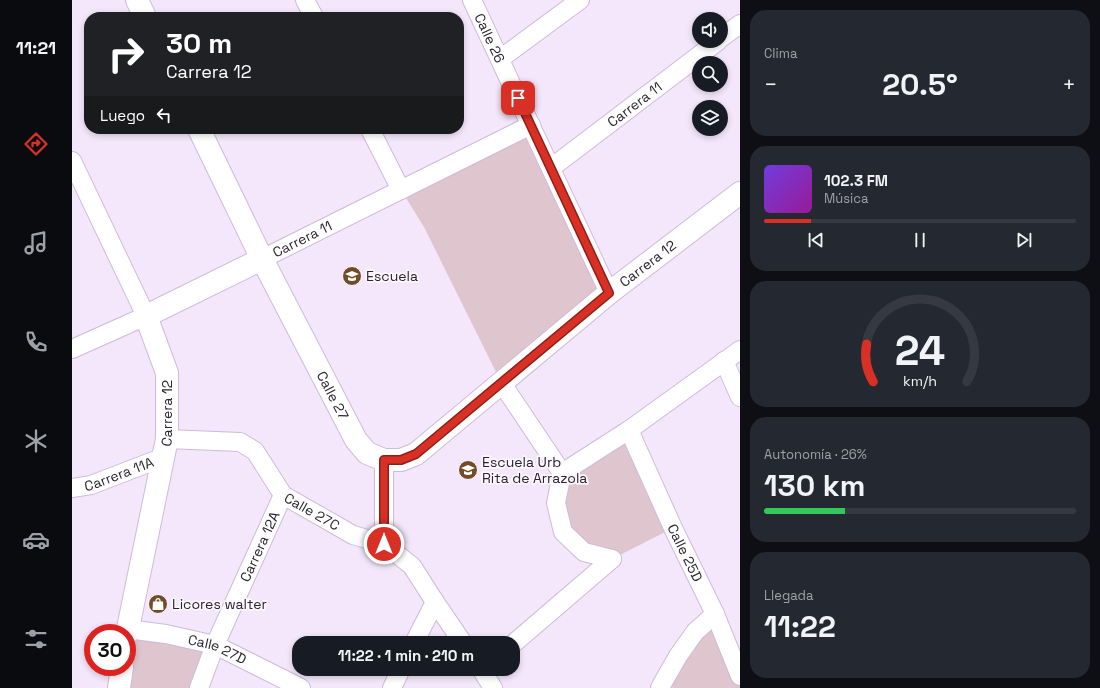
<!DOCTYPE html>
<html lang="es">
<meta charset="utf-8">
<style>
:root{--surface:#171b24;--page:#242831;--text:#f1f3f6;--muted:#9ea1a6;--line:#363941;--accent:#d93025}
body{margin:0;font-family:"Space Grotesk",sans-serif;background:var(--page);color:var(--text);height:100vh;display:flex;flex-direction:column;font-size:15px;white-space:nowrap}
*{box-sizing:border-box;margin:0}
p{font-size:13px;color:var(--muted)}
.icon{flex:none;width:22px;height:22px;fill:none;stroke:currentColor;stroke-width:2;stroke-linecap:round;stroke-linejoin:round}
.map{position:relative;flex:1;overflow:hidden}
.drawer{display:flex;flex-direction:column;gap:10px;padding:10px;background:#0d0f14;width:360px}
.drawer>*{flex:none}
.top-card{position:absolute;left:12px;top:12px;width:380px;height:122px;border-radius:16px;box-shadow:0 2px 6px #0003;background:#202124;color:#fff;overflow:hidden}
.controls{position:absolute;left:620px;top:12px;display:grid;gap:8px}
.controls a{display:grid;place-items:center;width:36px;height:36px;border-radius:50%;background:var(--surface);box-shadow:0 2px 6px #0003;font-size:20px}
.speed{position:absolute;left:12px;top:624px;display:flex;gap:8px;font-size:20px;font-weight:700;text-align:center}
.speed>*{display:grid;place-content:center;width:52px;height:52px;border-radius:50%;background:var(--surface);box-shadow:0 2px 6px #0003;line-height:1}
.speed .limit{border:6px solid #d22;background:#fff;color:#111}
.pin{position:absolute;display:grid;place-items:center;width:34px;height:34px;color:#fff;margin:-17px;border-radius:8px;box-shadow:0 2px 6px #0006}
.me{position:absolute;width:44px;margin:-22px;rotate:0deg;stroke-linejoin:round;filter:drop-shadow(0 0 3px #0008)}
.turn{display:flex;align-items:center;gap:14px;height:84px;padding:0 16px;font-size:18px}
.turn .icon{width:52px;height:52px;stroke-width:2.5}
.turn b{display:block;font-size:28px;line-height:34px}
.then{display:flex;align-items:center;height:38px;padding:0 16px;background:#0003;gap:8px;font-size:15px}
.big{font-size:30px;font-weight:800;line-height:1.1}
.drawer .widget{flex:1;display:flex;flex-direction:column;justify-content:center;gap:6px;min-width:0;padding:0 14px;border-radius:16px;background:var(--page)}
.drawer .dial{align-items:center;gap:0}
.dial svg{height:104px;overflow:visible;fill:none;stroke:var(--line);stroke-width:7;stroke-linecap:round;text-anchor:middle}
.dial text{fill:var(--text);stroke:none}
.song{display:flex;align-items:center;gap:12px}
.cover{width:48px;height:48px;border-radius:6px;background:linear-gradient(135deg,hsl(260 70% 55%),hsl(300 70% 35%))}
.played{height:4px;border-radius:2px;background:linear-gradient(90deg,var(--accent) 15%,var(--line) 15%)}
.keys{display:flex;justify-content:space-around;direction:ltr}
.heat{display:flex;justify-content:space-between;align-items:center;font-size:22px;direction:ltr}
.charge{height:6px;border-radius:3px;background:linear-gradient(90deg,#34c759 26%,var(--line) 0)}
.trip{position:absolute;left:220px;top:636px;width:228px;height:40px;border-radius:16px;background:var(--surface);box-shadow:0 2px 6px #0003;font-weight:800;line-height:40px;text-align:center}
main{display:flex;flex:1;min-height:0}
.menu{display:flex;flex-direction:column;width:72px;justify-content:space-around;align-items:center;background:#090b0e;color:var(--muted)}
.menu .icon{width:28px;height:28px}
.menu .on{color:var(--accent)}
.menu b{font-size:18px;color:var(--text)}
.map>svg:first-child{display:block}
.green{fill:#dfc5cd}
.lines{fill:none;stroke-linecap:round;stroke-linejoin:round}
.minor-casing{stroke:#cfbada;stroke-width:20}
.tertiary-casing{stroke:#cfbada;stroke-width:24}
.minor{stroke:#fff;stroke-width:18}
.tertiary{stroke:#fff;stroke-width:22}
.route-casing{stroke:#8d1f18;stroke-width:10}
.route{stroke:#d93025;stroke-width:7}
.labels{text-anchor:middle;stroke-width:3.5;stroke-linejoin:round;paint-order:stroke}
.street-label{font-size:14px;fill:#2b232f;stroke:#fdf8ff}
.poi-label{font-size:14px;fill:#2b232f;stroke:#fdf8ff;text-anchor:start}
</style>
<main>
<nav class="menu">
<b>11:21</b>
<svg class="icon on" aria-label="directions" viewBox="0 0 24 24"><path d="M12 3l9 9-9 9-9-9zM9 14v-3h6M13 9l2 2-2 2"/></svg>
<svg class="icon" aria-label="music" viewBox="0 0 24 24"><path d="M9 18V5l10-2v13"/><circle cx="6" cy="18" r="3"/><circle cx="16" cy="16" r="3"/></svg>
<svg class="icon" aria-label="phone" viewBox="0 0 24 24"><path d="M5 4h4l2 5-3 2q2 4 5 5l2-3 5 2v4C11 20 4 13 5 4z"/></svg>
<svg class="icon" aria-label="climate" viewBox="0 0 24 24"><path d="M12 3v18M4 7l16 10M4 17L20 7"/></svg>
<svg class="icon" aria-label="car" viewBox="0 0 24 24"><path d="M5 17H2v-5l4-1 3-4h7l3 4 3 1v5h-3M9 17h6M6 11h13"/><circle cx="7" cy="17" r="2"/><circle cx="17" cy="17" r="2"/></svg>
<svg class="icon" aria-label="filters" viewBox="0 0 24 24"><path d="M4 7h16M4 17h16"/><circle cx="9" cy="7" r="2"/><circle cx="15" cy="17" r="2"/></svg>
</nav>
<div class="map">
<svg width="668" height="688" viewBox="0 0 668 688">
<rect width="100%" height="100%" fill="#f4e7fb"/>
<path class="green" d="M459 125 537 293 429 382 352 227 334 198Z
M557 430 601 528 540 559 491 532 490 473Z
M643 614 668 676V688H602L590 684Z
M55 633 143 645 127 688H47L55 667Z"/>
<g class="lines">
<defs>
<g id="minor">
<path d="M233 0 242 17"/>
<path id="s1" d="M400 0 537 293"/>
<path d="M649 38 668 24"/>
<path d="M428 59 508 0"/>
<path d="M298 129 329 190"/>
<path d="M0 161 74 316 0 349"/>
<path id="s2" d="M479 168 646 41"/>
<path id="s3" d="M190 259 459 125"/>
<path d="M652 361 668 397"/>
<path d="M429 382 490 473 484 503 491 532 512 552 540 559"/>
<path id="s4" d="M557 430 601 528 643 614 668 676"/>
<path id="s5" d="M95 439 168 442 183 451 211 495 281 535 312 544 340 566 363 602 391 643"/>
<path d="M312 460V544"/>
<path d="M490 473 557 430 668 350"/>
<path id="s6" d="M0 488 19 485 92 457"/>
<path id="s7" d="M55 629 94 634 143 645 229 688"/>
<path d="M342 643 363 602"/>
<path d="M441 644 540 559"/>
<path d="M409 669 421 688"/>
<path id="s8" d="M127 688 143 645 211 495"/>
<path d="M320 688 329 669"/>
<path d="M588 688 590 684 606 656 623 632 643 614"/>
</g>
<g id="tertiary">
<path d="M65 0 73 17"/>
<path id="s9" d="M127 129 190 259 284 440 295 453 312 460H329L344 454 537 293 668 193"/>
<path id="s10" d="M55 633 95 439V373L74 316 190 259"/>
<path d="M47 688 50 667"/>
</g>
</defs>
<use href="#minor" class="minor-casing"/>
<use href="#tertiary" class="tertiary-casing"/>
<use href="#minor" class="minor"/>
<use href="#tertiary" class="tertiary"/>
</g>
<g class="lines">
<defs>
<path id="route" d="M312 544V460H329L344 454 537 293 446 98"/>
</defs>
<use href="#route" class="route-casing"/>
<use href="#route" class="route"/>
</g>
<defs>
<symbol id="school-disc" viewBox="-11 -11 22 22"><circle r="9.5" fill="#724c28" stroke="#fdf8ff"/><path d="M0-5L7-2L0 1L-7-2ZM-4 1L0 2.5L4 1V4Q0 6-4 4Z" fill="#fff"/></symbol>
<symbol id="shop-disc" viewBox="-11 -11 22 22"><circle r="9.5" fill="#724c28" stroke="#fdf8ff"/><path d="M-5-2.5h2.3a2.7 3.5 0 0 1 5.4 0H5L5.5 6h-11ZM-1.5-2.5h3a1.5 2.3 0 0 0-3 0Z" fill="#fff"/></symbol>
</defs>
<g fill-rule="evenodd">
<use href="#school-disc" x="269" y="265" width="22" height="22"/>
<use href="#school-disc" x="385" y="459" width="22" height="22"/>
<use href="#shop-disc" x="75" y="593" width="22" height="22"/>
</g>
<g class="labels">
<g class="street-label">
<text dy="5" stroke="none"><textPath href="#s1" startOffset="42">Calle 26</textPath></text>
<text dy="5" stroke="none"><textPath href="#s2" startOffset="105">Carrera 11</textPath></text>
<text dy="5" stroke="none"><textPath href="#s3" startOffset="45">Carrera 11</textPath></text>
<text dy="5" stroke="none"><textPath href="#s9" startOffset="717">Carrera 12</textPath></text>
<text dy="5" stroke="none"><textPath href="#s9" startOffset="298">Calle 27</textPath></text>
<text dy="5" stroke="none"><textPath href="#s10" startOffset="224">Carrera 12</textPath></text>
<text dy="5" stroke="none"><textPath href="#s6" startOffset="49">Carrera 11A</textPath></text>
<text dy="5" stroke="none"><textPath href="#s5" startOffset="176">Calle 27C</textPath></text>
<text dy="5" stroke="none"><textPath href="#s8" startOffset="154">Carrera 12A</textPath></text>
<text dy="5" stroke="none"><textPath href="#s4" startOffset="135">Calle 25D</textPath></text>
<text dy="5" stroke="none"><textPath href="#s7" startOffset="93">Calle 27D</textPath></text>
</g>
<g class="poi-label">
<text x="294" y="281">Escuela</text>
<text x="410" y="467">Escuela Urb<tspan x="410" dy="16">Rita de Arrazola</tspan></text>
<text x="100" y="609">Licores walter</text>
</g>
</g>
</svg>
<div class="controls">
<a><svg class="icon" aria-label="sound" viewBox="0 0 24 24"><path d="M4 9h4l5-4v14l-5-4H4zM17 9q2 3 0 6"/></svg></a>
<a><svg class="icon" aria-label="search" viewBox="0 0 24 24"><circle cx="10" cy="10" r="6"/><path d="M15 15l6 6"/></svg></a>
<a><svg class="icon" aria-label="layers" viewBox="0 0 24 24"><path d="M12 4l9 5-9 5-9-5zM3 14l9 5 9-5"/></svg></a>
</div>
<div class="speed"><div class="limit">30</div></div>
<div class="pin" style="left:446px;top:98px;background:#d93025"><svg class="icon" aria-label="arrive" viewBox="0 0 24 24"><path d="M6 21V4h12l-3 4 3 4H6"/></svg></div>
<svg class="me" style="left:312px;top:544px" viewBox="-20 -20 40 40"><circle r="17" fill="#d93025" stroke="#fff" stroke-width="3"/><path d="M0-11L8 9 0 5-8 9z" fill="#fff"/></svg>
<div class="trip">11:22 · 1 min · 210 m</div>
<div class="top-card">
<div class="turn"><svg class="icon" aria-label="right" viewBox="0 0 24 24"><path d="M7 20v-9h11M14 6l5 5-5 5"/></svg><div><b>30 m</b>Carrera 12</div></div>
<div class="then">Luego<svg class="icon" aria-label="left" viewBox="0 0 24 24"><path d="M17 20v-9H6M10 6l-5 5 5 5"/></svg></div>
</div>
</div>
<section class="drawer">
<div class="widget"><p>Clima</p>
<div class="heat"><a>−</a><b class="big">20.5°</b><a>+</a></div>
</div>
<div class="widget">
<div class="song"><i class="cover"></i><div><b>102.3 FM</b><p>Música</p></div></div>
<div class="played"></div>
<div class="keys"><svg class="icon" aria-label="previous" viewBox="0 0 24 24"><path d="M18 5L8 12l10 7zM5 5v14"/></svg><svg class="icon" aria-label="pause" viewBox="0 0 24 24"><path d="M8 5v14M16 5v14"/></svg><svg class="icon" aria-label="next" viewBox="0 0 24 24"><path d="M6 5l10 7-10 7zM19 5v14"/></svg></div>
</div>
<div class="widget dial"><svg viewBox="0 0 100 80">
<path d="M14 69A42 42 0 1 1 86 69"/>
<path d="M14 69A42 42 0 0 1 9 40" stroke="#d93025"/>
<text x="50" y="56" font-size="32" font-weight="700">24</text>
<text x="50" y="72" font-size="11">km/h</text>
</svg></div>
<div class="widget"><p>Autonomía · 26%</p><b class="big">130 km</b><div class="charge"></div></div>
<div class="widget"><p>Llegada</p><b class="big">11:22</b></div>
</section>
</main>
